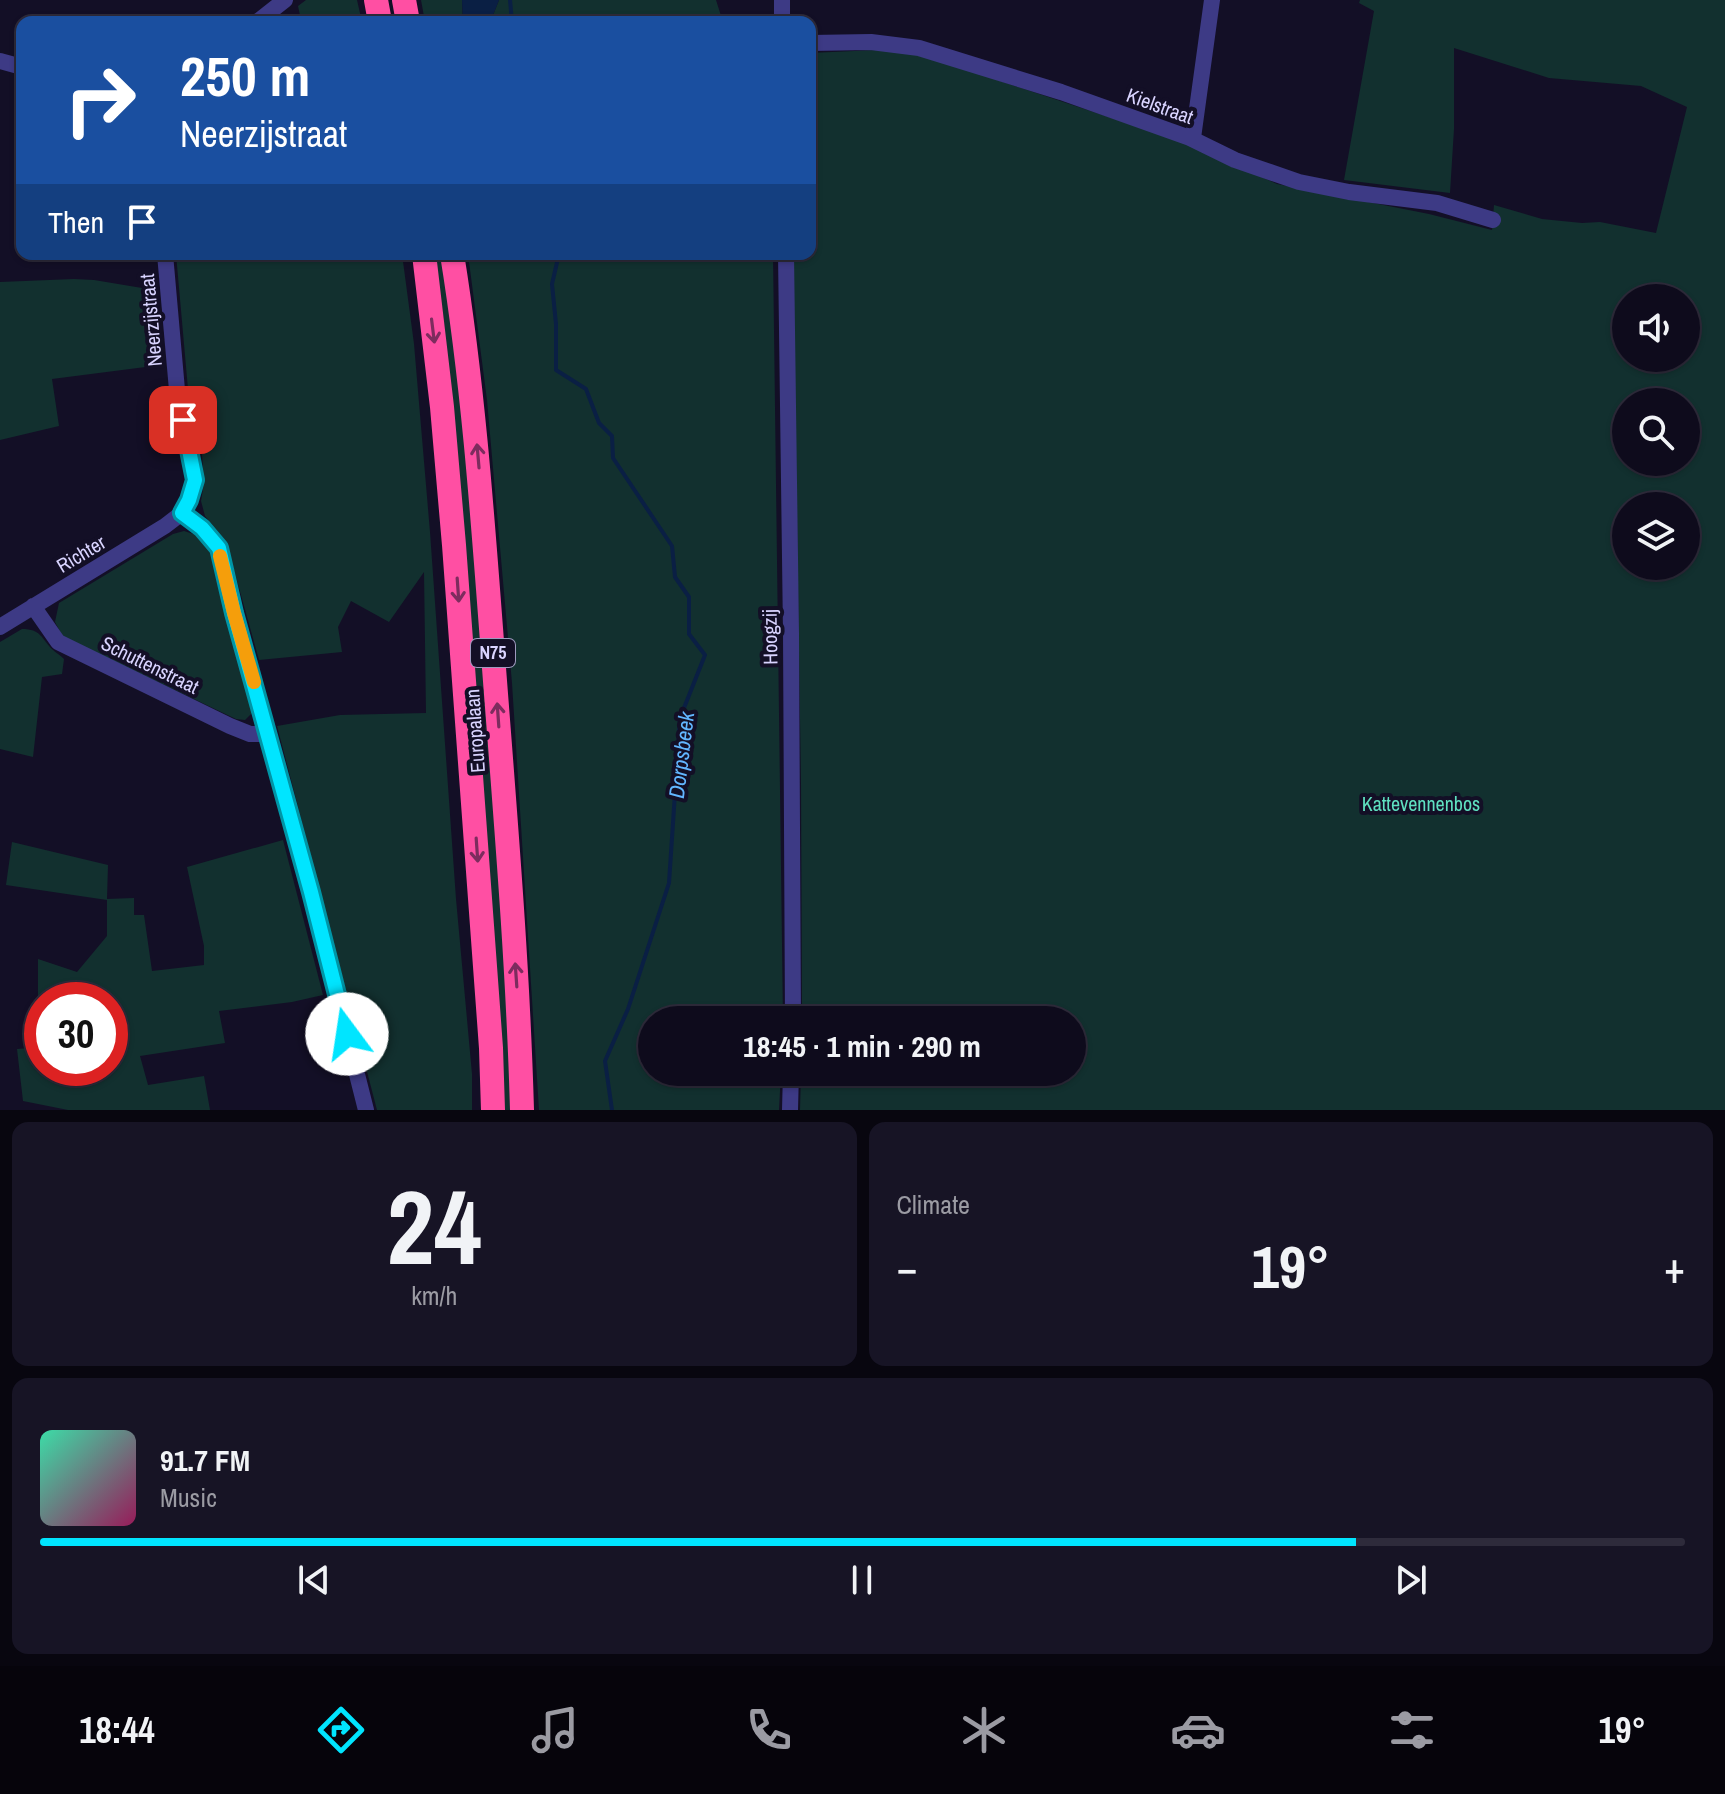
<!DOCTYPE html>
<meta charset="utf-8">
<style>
:root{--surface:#0e0b1c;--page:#171425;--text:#f1f3f6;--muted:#9b9ba3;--line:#2e2b3b;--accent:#00e5ff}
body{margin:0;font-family:"Archivo Narrow",sans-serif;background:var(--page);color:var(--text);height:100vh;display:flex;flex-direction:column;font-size:30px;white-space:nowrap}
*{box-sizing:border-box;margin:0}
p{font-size:26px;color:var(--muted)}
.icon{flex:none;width:44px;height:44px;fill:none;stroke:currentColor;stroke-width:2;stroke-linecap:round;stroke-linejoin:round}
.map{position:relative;height:1110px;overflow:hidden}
.drawer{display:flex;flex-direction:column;gap:12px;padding:12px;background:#08060f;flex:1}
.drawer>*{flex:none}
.hud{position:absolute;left:16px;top:16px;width:800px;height:244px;border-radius:16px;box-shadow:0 2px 6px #0004,0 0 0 2px var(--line);background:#1a4fa0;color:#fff;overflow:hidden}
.tools{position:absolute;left:1612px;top:284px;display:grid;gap:16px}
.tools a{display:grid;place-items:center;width:88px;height:88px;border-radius:50%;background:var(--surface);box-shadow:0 2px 6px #0004,0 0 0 2px var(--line);font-size:40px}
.speed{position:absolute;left:24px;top:982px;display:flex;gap:16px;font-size:40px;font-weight:700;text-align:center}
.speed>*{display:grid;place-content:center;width:104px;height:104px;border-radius:50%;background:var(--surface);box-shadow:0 2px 6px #0004,0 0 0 2px var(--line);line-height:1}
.speed .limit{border:12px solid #d22;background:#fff;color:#111}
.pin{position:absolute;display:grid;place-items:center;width:68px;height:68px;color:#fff;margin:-34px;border-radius:16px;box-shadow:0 4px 12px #0006}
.me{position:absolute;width:88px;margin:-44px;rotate:346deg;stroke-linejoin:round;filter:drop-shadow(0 0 6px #0008)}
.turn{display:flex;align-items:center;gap:28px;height:168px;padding:0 32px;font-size:36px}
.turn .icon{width:104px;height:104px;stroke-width:2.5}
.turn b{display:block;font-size:56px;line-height:68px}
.then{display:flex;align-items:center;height:76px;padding:0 32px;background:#0003;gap:16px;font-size:30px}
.big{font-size:60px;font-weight:700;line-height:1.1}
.drawer .card{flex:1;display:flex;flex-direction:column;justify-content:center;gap:12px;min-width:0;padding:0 28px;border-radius:16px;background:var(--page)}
.drawer .dial{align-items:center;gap:0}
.dial b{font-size:104px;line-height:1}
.song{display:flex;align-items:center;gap:24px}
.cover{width:96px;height:96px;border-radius:12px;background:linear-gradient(135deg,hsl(160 70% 55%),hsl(330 70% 35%))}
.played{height:8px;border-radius:4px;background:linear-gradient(90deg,var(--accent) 80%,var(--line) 80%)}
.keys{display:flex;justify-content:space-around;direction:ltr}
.heat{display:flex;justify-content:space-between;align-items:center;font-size:44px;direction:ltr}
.drawer .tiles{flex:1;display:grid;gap:12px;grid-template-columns:1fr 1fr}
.card:last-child{grid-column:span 2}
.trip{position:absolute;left:638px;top:1006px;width:448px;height:80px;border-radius:40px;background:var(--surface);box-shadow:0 2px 6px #0004,0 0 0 2px var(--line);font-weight:700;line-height:80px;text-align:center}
.tab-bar{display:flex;height:128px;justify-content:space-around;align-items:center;background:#06040b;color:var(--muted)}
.tab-bar .icon{width:56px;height:56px}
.tab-bar .current{color:var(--accent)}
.tab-bar b{font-size:36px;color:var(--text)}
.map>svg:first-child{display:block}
.green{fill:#12302f;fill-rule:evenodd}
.water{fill:#0a1f44}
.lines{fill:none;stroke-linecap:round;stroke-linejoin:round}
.stream{stroke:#0a1f44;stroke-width:4}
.street{stroke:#3d3a85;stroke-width:16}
.highway{stroke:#ff4fa3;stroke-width:24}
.oneway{stroke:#7d2c5e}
.route-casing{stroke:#0095a6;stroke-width:20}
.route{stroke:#00e5ff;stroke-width:14}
.slow{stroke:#f59e0b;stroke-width:14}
.labels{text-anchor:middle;stroke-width:8;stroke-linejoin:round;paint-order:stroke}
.shield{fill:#130f26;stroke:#9e99be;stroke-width:2}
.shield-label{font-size:18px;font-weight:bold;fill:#d9d4ff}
.street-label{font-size:20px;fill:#d9d4ff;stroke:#130f26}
.park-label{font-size:20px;fill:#5fe0c0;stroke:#130f26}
.water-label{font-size:22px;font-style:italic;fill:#62b6ff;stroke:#130f26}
</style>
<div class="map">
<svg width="1725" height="1110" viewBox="0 0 1725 1110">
<rect width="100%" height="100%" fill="#130f26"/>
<path class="green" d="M306 0H357L362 22H308L301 20 298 6Z
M421 0H462L463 22H425Z
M499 0H716L722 19 731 22H499L493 15Z
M1360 0H1725V1110H800L801 1072H1072V1020H802L801 784 793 254H810V53L876 50 919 54 1184 142 1277 184 1429 214 1492 230 1494 205 1542 219 1582 223 1600 222 1656 233 1687 107 1641 86 1549 78 1454 48V129L1450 193 1344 180 1374 11 1359 3ZM1626 298H1686V358H1626ZM1626 402H1686V462H1626ZM1626 506H1686V566H1626Z
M176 254H402L414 344 430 532 456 899 472 1074V1110H377L277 726 340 715 426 713 424 572 389 622 351 601 338 627 342 652 259 660 226 541 205 516 201 501 204 483 202 455 188 389Z
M434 254H442L470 468 497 837 513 1110H502L458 458 443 314Z
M468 254H773L783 1020H652V1072H781L779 1110H539L512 683 487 400Z
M74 279 94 280 154 290 161 365 52 379 59 426 0 440V282Z
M184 531 200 536 210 547 251 702 252 713 245 720 236 719 63 637 55 622 59 603 173 534Z
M22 629C41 629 41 638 52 649 56 653 60 655 64 659L62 674 42 677 33 757 0 749V642Z
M283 840 323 995 292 1002 219 1011 225 1043 140 1056 148 1085 204 1076 210 1110H68L23 1101 17 1049 42 1047V1068H110V1000H42V1010H38V959L77 972 107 936V900L6 885 12 842 108 865 107 899 134 898V915H144L152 971 204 965V946L187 867Z"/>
<path class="water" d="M462 0H499L493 15 499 22H463Z"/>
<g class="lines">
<path class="stream" d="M510 0 512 22
M559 254 552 284 556 324V370L586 389 599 423 612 436 613 458 672 546 675 577 689 597V634L705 655 680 718 669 883 628 1009 605 1061 612 1110"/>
<path class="street" d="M782 0V22
M257 22 285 0
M810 43 871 42 919 48 1061 92 1190 138 1235 160 1299 182 1349 192 1437 203 1493 220
M0 61 22 67
M1193 138 1212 0
M786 254 791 633 793 1020
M182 513 202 528 219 548 234 613 311 892 366 1110
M33 606 58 642 230 726 250 734H266
M0 627 165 526 182 513 189 500 195 480 177 390 165 254
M790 1110 791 1072"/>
<path class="highway" d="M376 0 380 22
M404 0 408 22
M424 254 442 407 454 545 491 1048 493 1110
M452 254C475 396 484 538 495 681 506 824 518 967 522 1110"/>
</g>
<defs><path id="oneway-shaft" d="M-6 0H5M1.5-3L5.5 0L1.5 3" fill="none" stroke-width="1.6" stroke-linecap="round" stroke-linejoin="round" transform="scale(2)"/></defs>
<g class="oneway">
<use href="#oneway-shaft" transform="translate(433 331) rotate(83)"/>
<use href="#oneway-shaft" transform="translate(478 456) rotate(-95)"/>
<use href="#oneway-shaft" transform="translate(458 590) rotate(86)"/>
<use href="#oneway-shaft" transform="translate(498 715) rotate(-94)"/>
<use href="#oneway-shaft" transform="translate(477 850) rotate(86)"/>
<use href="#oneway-shaft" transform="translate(516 975) rotate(-94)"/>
</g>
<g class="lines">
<defs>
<path id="route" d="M183 420 195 480 189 500 182 513 202 528 219 548 234 613 311 892 347 1034"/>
</defs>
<use href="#route" class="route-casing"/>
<use href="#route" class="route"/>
<path class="slow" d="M220 556 234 613 254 682"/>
</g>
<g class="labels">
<rect class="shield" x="471" y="639" width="44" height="28" rx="6"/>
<g class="shield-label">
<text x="493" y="659">N75</text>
</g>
<g class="street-label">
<text transform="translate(1160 106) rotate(20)" y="7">Kielstraat</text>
<text transform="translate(151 320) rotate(-95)" y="7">Neerzijstraat</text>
<text transform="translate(81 554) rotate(-31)" y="7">Richter</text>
<text transform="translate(770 637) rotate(-91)" y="7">Hoogzij</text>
<text transform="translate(150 665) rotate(26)" y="7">Schuttenstraat</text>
<text transform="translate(475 731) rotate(-94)" y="7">Europalaan</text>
</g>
<g class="park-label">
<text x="1421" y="811">Kattevennenbos</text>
</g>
<g class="water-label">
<text transform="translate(681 755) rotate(-83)" y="8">Dorpsbeek</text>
</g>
</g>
</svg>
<div class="tools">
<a><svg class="icon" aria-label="sound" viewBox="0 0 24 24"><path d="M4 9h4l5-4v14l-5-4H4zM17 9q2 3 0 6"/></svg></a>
<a><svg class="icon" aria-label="search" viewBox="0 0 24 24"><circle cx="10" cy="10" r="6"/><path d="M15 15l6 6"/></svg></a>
<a><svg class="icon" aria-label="layers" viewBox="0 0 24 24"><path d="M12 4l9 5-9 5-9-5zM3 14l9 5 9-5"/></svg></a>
</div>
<div class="speed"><div class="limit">30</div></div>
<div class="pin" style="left:183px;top:420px;background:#d93025"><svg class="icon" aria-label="arrive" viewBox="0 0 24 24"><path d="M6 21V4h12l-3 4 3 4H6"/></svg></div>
<svg class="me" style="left:347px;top:1034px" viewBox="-20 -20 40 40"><circle r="19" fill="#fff"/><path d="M0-13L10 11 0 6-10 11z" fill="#00e5ff"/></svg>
<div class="trip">18:45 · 1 min · 290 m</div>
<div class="hud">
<div class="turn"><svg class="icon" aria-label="right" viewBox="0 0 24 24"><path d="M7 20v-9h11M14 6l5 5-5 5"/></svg><div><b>250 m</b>Neerzijstraat</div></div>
<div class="then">Then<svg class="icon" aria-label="arrive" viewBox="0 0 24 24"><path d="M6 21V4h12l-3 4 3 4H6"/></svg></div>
</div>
</div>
<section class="drawer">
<div class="tiles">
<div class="card dial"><b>24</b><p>km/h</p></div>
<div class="card"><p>Climate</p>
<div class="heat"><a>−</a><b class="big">19°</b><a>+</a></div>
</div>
<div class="card">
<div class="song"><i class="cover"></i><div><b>91.7 FM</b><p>Music</p></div></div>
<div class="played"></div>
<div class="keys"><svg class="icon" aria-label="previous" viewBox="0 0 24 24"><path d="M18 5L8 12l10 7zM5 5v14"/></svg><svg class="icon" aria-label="pause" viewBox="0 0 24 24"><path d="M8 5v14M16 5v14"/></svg><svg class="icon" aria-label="next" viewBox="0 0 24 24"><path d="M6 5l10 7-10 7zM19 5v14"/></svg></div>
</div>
</div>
</section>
<nav class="tab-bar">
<b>18:44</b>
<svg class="icon current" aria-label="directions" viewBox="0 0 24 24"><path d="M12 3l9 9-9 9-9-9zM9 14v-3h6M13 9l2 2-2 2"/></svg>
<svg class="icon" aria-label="music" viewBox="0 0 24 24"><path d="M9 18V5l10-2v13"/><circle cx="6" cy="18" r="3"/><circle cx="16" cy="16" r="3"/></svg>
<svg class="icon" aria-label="phone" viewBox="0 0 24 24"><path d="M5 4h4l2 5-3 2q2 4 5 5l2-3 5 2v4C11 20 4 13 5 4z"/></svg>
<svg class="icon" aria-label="climate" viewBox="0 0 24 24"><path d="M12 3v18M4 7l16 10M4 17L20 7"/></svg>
<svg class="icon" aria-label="car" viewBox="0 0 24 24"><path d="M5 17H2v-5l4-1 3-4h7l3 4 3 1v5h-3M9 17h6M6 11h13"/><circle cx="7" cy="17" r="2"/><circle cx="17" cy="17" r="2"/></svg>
<svg class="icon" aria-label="filters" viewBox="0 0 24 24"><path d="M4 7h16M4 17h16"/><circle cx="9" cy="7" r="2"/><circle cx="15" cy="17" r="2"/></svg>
<b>19°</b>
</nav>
